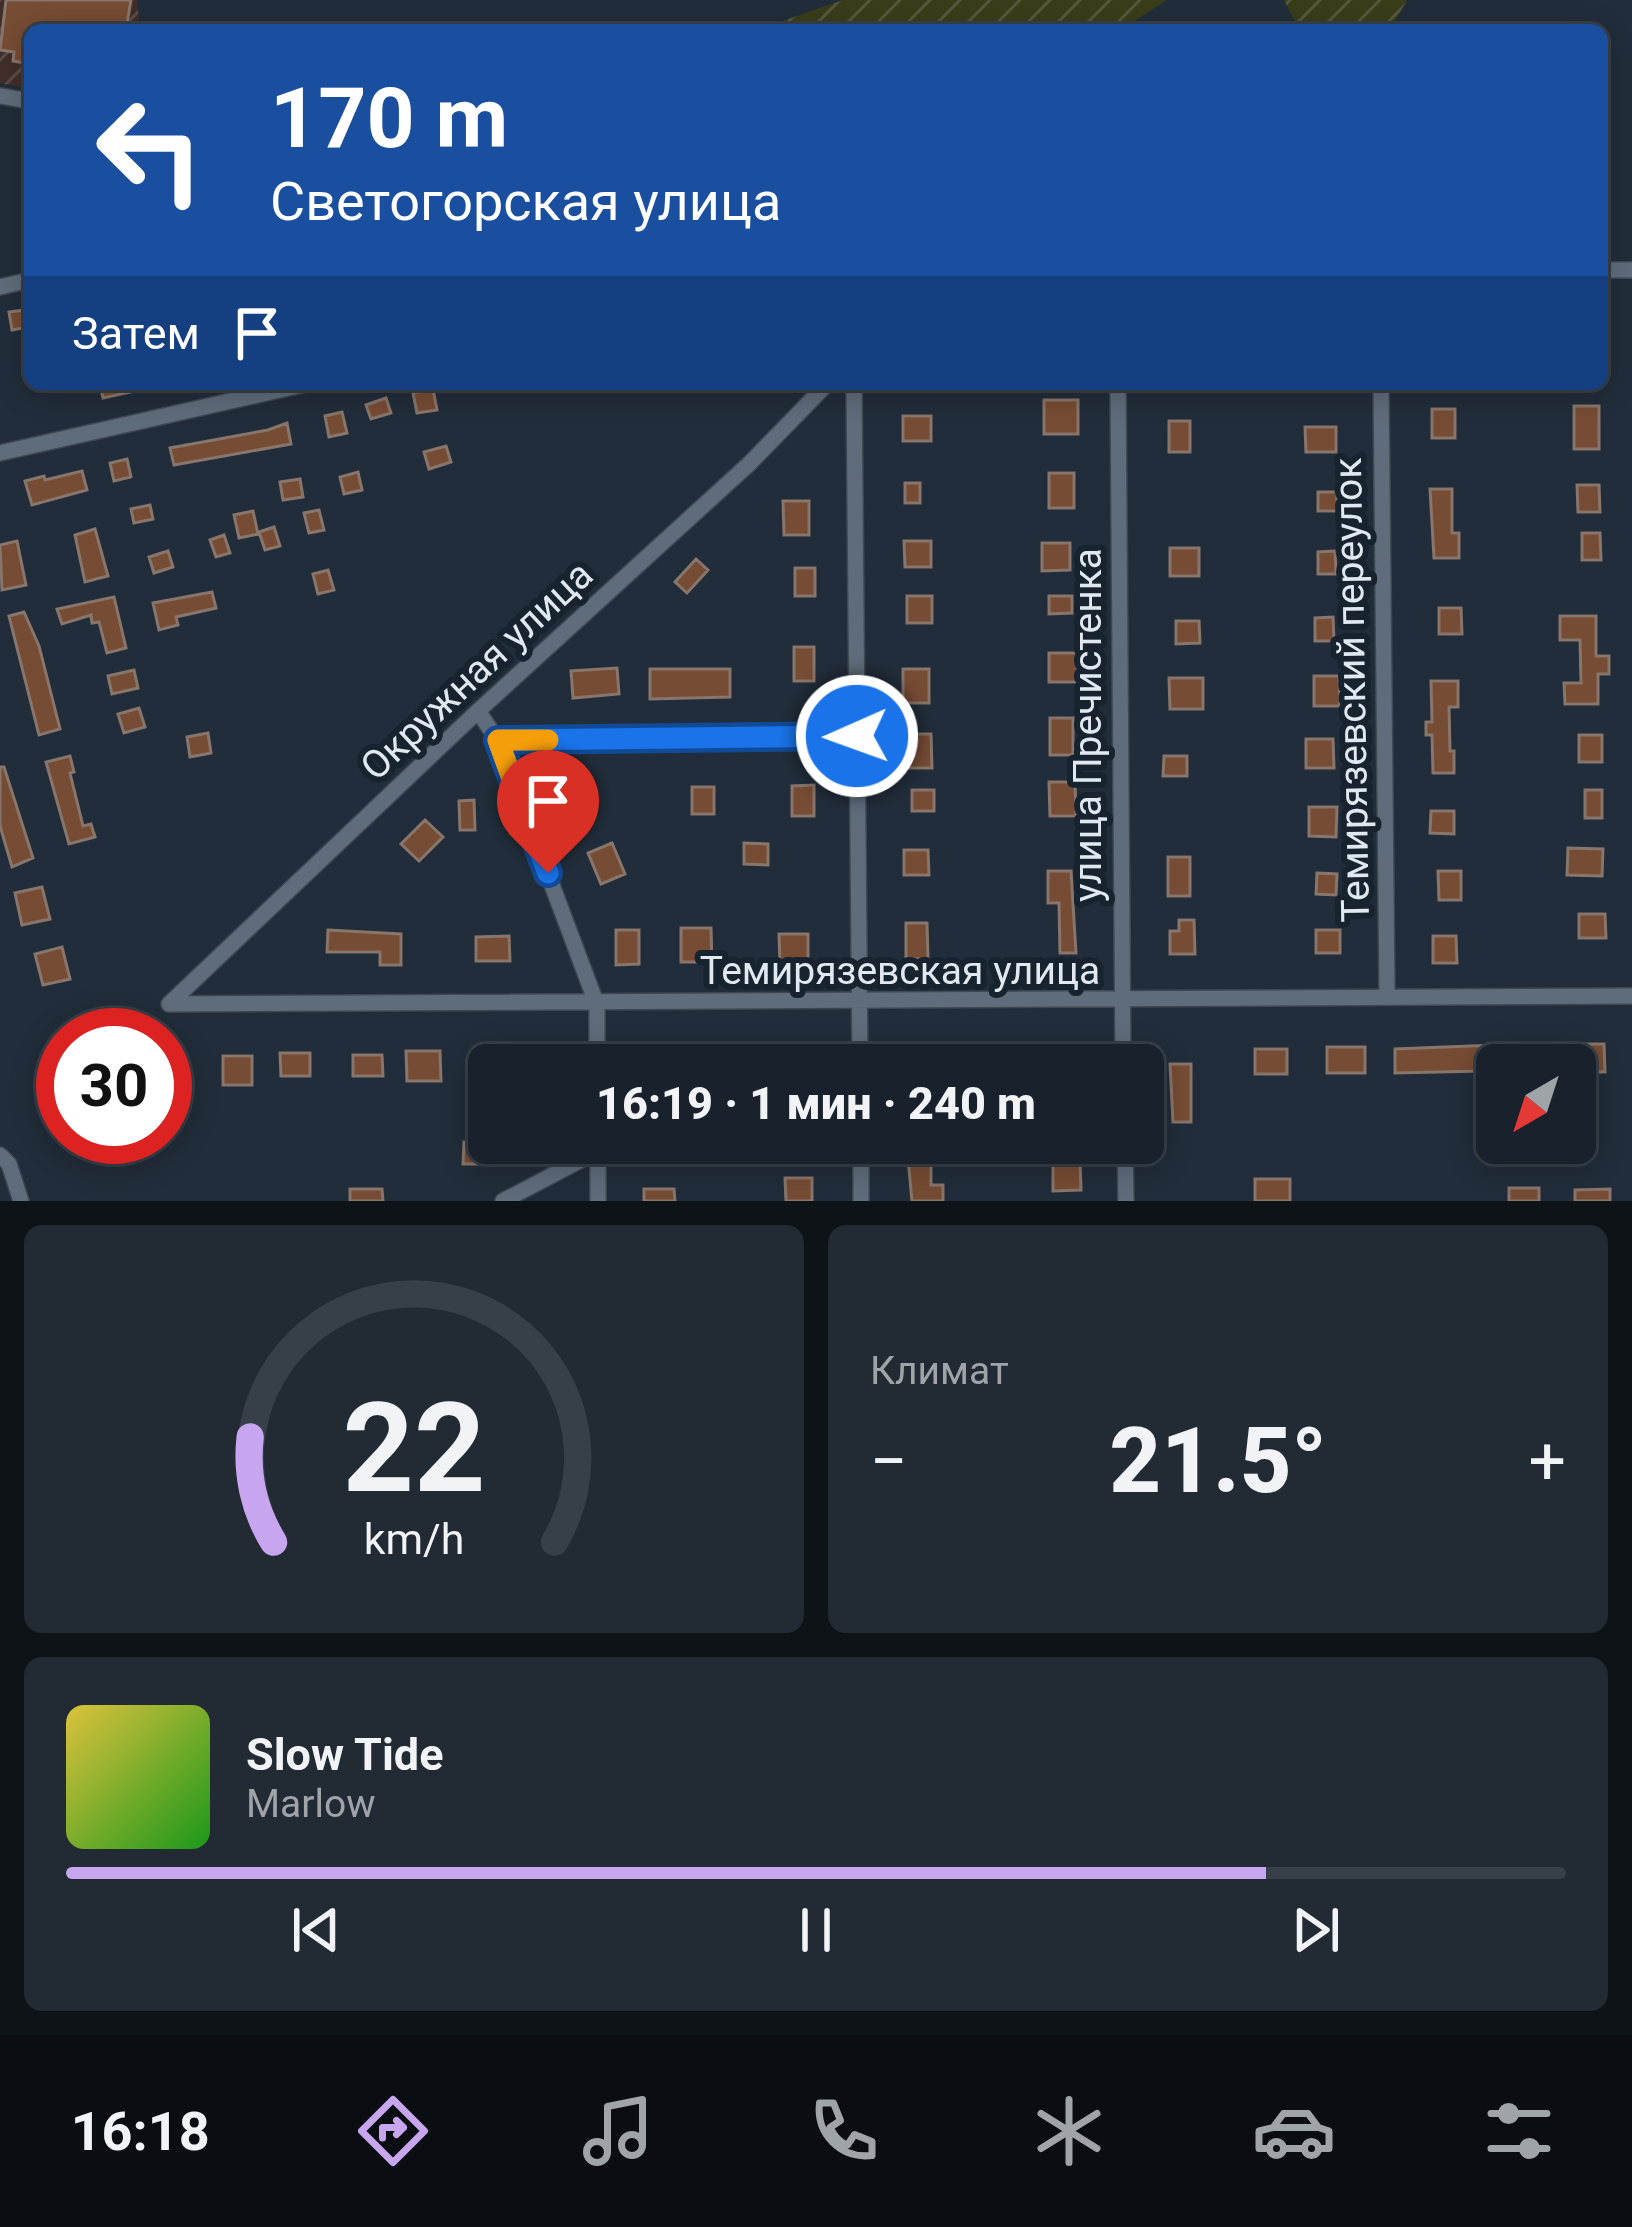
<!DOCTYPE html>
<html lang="ru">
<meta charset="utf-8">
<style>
:root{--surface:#19222c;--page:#222a34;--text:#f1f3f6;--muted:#9fa4a9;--line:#373f48;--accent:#c8a6ef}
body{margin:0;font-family:Roboto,sans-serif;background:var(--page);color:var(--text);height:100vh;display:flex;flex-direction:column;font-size:45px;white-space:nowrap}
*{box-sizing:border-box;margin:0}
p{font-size:39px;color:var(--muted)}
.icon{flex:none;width:66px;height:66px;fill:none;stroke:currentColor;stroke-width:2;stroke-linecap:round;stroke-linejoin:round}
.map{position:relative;height:1201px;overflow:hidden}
.side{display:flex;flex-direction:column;gap:24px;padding:24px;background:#0e1318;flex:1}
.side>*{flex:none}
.top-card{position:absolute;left:24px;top:24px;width:1584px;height:366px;border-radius:18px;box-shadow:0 6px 30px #0003,0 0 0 3px var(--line);background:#1a4fa0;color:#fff;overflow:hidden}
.needle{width:78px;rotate:219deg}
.buttons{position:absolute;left:1476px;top:1044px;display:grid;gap:24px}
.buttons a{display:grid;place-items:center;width:120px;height:120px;border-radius:18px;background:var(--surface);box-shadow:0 6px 30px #0003,0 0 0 3px var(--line);font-size:60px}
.speed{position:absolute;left:36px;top:1008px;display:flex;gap:24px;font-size:60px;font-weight:700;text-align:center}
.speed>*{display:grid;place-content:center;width:156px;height:156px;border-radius:50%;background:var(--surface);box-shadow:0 6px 30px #0003,0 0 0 3px var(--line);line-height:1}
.speed .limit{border:18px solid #d22;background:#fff;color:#111}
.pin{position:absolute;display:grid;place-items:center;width:102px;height:102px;color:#fff;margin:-123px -51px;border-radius:50% 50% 50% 0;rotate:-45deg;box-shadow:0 0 12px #0007}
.pin .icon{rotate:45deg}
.me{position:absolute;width:132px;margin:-66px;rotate:268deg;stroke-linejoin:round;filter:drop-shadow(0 0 9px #0008)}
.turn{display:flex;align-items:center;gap:42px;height:252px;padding:0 48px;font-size:54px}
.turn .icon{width:156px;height:156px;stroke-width:2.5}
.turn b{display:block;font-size:84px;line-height:102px}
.then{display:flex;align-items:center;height:114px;padding:0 48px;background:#0003;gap:24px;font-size:45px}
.big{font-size:90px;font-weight:800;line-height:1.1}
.side .widget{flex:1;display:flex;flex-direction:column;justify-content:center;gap:18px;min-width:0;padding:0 42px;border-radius:18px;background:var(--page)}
.side .dial{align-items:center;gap:0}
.dial svg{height:312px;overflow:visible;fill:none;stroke:var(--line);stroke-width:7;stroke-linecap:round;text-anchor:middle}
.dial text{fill:var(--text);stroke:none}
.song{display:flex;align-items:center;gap:36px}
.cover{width:144px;height:144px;border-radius:18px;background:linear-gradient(135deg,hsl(50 70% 55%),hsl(120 70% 35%))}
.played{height:12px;border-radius:6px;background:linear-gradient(90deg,var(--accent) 80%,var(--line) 80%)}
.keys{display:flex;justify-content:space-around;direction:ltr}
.heat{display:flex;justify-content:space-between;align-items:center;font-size:66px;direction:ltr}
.side .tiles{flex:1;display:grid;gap:24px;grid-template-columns:1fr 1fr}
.widget:last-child{grid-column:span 2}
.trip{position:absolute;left:468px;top:1044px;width:696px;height:120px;border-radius:18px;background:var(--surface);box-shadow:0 6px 30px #0003,0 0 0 3px var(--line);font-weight:800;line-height:120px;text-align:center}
.tabs{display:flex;height:192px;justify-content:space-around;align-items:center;background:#0a0e12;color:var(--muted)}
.tabs .icon{width:84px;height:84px}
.tabs .selected{color:var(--accent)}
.tabs b{font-size:54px;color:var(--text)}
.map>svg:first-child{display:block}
.industrial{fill:url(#industrial-furrows)}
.garden{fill:url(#garden-furrows)}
.building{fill:#764c34;stroke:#88756b;stroke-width:3}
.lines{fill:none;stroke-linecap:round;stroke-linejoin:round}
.minor-casing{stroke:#3d4852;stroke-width:18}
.minor{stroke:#5f6c7b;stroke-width:15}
.route-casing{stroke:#114b97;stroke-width:30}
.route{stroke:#1a73e8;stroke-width:21}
.slow{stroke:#f59e0b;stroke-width:21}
.labels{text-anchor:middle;stroke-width:12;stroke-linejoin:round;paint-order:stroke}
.street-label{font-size:39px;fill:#e0e8f1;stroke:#17232f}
</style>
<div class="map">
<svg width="1632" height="1201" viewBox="0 0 1632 1201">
<defs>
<pattern id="industrial-furrows" width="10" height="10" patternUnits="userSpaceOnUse" patternTransform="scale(3)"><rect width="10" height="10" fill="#412e29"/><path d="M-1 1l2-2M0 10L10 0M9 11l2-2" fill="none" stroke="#5c4c48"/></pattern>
<pattern id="garden-furrows" width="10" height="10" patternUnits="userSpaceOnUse" patternTransform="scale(3)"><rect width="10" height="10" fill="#393d19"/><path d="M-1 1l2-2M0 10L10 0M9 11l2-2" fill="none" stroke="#55593b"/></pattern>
</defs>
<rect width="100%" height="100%" fill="#212d3a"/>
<path class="industrial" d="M0 0H137L140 30H30V89L0 83Z"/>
<path class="garden" d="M843 0H1167L1121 30H756Z
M1284 0H1407L1390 30H1299Z"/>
<path class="building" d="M6 0H131L126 30H30V64L13 61 14 52 0 50Z
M25 310 28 327 12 330 9 312Z
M100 384H143L144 389 103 398Z
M433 389 437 410 417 413 413 393Z
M386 398 391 413 371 419 366 405Z
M1044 400H1078V434H1044Z
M1574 406H1599V449H1574Z
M1432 409H1455V438H1432Z
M342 412 347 433 329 437 325 416Z
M903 416H931V441H903Z
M1169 421H1190V452H1169Z
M287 423 291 444 174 465 170 448 268 430Z
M1305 427H1336V452H1306Z
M446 446 451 462 429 469 424 452Z
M127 459 131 477 114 481 110 463Z
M82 471 87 490 32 505 25 481 44 476 45 480Z
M358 472 362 490 344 494 340 477Z
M1049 473H1074V508H1049Z
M300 479 303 497 283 500 280 482Z
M905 483H920V503H905Z
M1577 485H1599L1600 512H1578Z
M1430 489H1452V533H1459V558H1434Z
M1318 492H1337V511H1318Z
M783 501H809V535H784Z
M150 505 153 519 134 523 131 509Z
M319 510 324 530 309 533 304 513Z
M253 511 258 534 239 538 234 515Z
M274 527 280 546 265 550 259 532Z
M95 529 108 576 85 582 75 535Z
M1582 533H1600L1601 560H1582Z
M224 535 230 553 216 557 210 540Z
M17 541 26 585 2 590 0 545Z
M904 541H931V567H905Z
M1042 543H1070V570L1042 571Z
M1170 548H1199V576H1170Z
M168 551 173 567 154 573 149 557Z
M1335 551 1336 574H1318V552Z
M696 559 708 570 687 593 675 582Z
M795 568H815V596H795Z
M328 570 334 590 318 594 313 574Z
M212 592 216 608 176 617 178 625 159 630 153 603Z
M907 596H932V623H907Z
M1049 596H1072V613L1049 614Z
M114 597 126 648 107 653 99 622 92 623 91 615 62 624 57 609Z
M1439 608H1461L1462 634H1439Z
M24 612 39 646 60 729 39 735 9 616Z
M1560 616H1596V656H1609V674H1598V704H1565L1564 683H1581L1580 640H1560Z
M1333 617 1334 641H1315V618Z
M1176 621H1199L1200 643 1176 644Z
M794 647H814V681H794Z
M1049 653H1077V682H1049Z
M617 668 619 694 573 698 571 671Z
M650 669H730V697L650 699Z
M903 669H929V703H903Z
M134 670 138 688 112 694 108 676Z
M1314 676H1339L1340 706H1314Z
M1169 678H1203V709H1170Z
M1431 681H1458V707H1449L1450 751H1454V773H1433L1432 735H1426V722H1432Z
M139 708 145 727 124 733 118 714Z
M1050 718H1073V755H1050Z
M208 733 211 753 190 757 187 737Z
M908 734H931L932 768H908Z
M1579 735H1602V762H1579Z
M1306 739H1333L1334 768H1306Z
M70 756 74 772 70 773 83 826 91 824 95 837 69 844 46 762Z
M1164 756H1187V776H1163Z
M0 767H4L33 858 12 867 0 826Z
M1049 782H1075L1076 816H1050Z
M814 785V816H792V786Z
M692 787H714V814H692Z
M586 789 594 809 577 816 568 797Z
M912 790H934V811H912Z
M1585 790H1602V818H1585Z
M474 800 475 830H460L459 801Z
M1309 807H1337L1336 837 1309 836Z
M1431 811H1454V834L1430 833Z
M425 820 443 837 419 861 401 844Z
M612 843 625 874 601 884 588 853Z
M744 843 768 844V865L744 864Z
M1568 848 1603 849 1602 876 1567 875Z
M904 850H928L929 875H904Z
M1168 857H1190V896H1168Z
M1048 871H1071L1076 953H1060L1059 903H1048Z
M1438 871H1461V900H1439Z
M1317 873 1337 874 1336 895 1316 894Z
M42 887 50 919 22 925 15 893Z
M1579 914H1605L1606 938H1579Z
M1179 920H1194L1195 954H1170V931H1179Z
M906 923H927L928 959H906Z
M681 928H711L712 962H681Z
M328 930 401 934V965H380V952H327Z
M616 930H639V964L616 965Z
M1316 930H1340V953H1316Z
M779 934H808V966H780Z
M509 936 510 961H476V937Z
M1433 936H1456L1457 963H1433Z
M62 947 70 979 43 985 35 954Z
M1571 1044H1604L1605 1072H1575V1065H1571Z
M1495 1045V1050H1543V1065H1496V1088H1483V1071L1395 1073V1049Z
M935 1047V1051H956V1065H906L905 1048Z
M1327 1047H1365V1073H1327Z
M1255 1049H1287V1074H1255Z
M406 1051H440L441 1081H407Z
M280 1053H310V1076H281Z
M759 1053H801V1065H760Z
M475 1054H500V1065H489V1077H475Z
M353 1055H382L383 1076H353Z
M223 1056H252V1085H223Z
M1170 1064H1191V1122H1173Z
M464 1142H481L480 1164H463Z
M908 1159H931V1185H943V1201H912Z
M1053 1161H1080L1081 1190 1053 1191Z
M785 1178H812V1201H786Z
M1255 1179H1290V1201H1255Z
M1509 1188H1539V1201H1509Z
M350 1189H382L383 1201H350Z
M644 1189H674L675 1201H644Z
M1610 1189V1201H1575V1190Z"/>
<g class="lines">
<defs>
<path id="minor" d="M0 96 30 101
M1602 270H1632
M0 287 30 280
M854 384 860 1065
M1118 384 1123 1065
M1381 384 1387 995
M0 453 306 384
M478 711 498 741 597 1005V1065
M498 741 857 736
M169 1004 1632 996
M169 1004 478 711 749 464 827 384
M861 1143V1201
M1125 1143 1126 1201
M598 1144V1201
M0 1155 9 1164 21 1201
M503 1201 598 1151"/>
</defs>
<use href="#minor" class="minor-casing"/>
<use href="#minor" class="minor"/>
</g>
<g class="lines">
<defs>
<path id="route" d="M548 873 498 740 857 736"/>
</defs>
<use href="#route" class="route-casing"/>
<use href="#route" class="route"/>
<path class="slow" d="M515 787 498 740H548"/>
</g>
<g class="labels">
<g class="street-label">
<text transform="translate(476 670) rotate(-43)" y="14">Окружная улица</text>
<text transform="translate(1351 690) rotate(-91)" y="14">Темирязевский переулок</text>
<text transform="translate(1087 725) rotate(-90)" y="14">улица Пречистенка</text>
<text x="900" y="984">Темирязевская улица</text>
</g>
</g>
</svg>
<div class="buttons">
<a><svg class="needle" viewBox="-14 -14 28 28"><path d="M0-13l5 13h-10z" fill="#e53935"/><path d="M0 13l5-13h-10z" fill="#9fa4a9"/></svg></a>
</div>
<div class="speed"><div class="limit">30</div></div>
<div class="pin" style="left:548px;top:873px;background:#d93025"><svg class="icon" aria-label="arrive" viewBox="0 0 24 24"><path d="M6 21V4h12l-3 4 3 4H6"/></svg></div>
<svg class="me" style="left:857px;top:736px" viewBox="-20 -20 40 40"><circle r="17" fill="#1a73e8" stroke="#fff" stroke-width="3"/><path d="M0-11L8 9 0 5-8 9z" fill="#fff"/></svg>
<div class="trip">16:19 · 1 мин · 240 m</div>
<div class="top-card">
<div class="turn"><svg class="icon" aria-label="left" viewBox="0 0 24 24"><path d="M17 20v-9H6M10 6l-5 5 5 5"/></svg><div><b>170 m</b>Светогорская улица</div></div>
<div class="then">Затем<svg class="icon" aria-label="arrive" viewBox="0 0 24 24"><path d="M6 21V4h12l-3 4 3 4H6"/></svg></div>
</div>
</div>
<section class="side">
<div class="tiles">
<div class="widget dial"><svg viewBox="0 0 100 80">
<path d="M14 69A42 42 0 1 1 86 69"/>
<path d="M14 69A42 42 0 0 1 8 42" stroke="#c8a6ef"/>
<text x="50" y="56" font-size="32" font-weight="700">22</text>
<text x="50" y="72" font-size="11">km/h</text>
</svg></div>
<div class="widget"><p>Климат</p>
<div class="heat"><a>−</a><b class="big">21.5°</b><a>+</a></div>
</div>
<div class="widget">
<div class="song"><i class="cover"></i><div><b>Slow Tide</b><p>Marlow</p></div></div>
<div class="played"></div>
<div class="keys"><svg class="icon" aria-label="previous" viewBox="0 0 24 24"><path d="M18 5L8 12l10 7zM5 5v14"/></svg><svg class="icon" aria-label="pause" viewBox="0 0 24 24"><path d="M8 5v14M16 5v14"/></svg><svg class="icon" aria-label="next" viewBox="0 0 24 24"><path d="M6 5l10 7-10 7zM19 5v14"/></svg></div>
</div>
</div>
</section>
<nav class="tabs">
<b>16:18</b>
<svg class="icon selected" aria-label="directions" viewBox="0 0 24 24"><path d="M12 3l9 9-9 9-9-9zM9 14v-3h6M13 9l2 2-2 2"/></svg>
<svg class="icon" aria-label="music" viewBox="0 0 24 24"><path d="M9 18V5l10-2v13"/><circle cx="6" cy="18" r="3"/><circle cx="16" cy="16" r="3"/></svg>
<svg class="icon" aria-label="phone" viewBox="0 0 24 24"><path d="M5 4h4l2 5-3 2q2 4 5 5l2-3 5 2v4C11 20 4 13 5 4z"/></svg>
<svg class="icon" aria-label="climate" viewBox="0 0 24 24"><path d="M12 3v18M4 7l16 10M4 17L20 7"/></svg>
<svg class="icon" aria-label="car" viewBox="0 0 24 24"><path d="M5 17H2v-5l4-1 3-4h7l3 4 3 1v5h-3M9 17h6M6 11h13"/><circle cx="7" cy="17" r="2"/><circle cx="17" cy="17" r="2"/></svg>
<svg class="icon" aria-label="filters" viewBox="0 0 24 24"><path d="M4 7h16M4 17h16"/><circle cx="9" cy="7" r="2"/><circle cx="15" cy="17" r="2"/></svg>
</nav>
